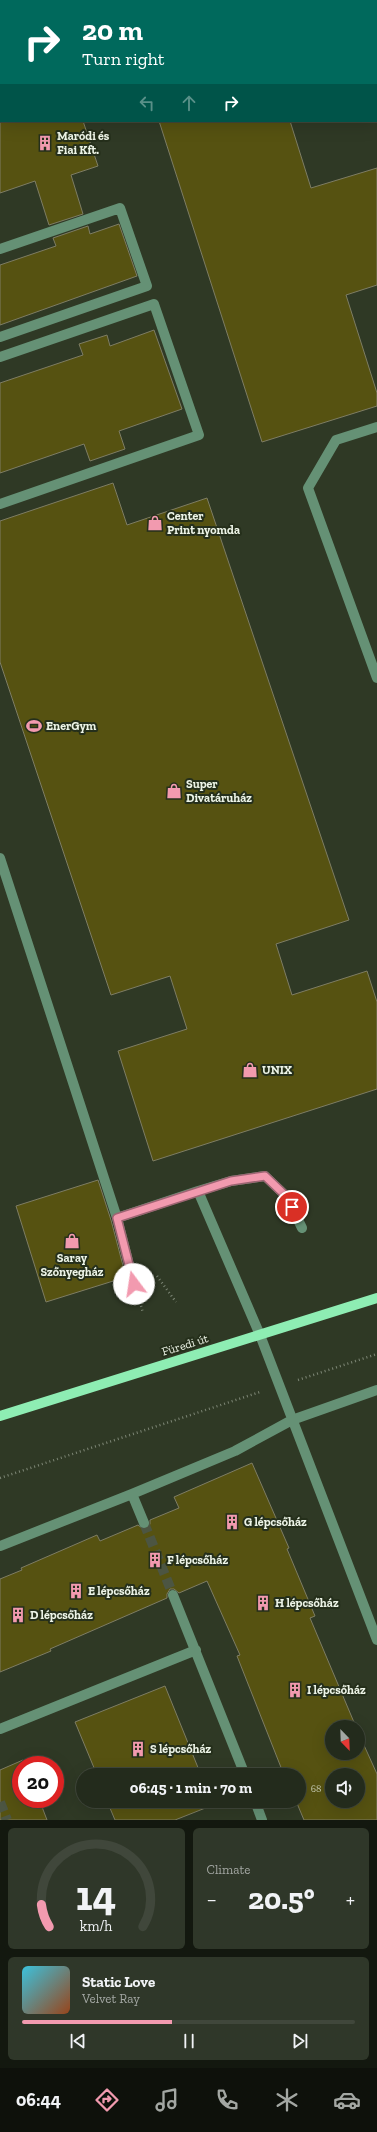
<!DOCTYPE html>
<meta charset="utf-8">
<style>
:root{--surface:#232b1c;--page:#2f3729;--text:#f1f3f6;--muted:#a3a7a3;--line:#40473b;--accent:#f29aaf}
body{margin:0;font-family:"Zilla Slab",serif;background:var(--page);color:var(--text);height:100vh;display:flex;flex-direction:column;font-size:15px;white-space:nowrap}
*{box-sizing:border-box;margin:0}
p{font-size:13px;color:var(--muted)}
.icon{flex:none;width:22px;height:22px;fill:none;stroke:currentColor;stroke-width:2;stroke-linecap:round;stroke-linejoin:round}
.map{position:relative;height:1820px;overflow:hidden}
.panel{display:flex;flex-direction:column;gap:8px;padding:8px;background:#13180f;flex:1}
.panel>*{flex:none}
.banner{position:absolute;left:0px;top:0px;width:377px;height:122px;box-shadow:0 4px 16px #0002,0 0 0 1px var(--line);background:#00695c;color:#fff;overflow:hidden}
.needle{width:26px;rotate:157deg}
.controls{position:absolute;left:325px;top:1720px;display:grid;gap:8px}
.controls a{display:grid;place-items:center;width:40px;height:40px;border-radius:50%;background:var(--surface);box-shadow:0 4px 16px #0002,0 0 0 1px var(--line);font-size:20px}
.speed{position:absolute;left:12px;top:1756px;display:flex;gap:8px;font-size:20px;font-weight:700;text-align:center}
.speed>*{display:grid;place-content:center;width:52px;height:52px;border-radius:50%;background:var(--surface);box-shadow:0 4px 16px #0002,0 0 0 1px var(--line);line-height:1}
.speed .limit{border:6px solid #d22;background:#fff;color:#111}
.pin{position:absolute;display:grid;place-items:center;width:34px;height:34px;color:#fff;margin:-17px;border:2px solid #fff;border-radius:50%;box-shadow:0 1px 4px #0007}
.me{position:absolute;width:44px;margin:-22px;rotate:346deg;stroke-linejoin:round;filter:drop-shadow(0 0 3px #0008)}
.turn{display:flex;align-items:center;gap:14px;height:84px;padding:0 16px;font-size:18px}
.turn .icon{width:52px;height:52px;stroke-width:2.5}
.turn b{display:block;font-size:28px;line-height:34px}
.lanes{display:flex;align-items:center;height:38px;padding:0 16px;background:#0003;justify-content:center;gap:20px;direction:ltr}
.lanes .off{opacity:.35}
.big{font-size:30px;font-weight:800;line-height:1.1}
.panel .widget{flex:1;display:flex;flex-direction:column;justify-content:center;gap:6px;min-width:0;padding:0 14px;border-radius:6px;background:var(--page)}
.panel .dial{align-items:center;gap:0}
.dial svg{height:104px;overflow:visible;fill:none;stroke:var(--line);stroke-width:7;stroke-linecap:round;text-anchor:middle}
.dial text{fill:var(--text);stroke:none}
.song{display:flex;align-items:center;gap:12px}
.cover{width:48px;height:48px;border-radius:6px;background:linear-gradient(135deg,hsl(190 70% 55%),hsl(20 70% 35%))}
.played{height:4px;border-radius:2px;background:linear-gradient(90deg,var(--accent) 45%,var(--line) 45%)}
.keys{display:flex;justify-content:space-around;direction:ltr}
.heat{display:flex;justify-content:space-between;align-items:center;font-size:22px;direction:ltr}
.panel .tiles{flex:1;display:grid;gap:8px;grid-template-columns:1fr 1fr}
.widget:last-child{grid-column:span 2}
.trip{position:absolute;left:76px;top:1768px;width:230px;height:40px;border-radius:20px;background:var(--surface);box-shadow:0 4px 16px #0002,0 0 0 1px var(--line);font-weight:800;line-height:40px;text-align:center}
.tabs{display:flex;height:64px;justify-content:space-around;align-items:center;background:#0e110b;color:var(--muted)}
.tabs .icon{width:28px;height:28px}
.tabs .active{color:var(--accent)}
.tabs b{font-size:18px;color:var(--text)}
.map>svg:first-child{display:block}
.cemetery{fill:url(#cemetery-stones)}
.building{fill:#565211;stroke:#7e7d64;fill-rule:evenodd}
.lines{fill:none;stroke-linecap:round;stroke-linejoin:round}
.minor-tunnel{stroke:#4c5542;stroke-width:10;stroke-dasharray:10 5;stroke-linecap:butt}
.path{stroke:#7d8675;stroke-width:2.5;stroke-dasharray:1 3;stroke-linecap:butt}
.minor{stroke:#659175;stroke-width:10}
.major{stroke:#8eedb3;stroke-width:10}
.route-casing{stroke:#9d6472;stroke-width:10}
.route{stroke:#f29aaf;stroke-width:7}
.labels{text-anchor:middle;stroke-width:4;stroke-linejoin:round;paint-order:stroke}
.number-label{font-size:10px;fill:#c7ccb2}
.poi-label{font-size:12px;font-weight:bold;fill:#edf4e7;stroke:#252f1b;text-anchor:start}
.street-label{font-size:12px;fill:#edf4e7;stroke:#252f1b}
</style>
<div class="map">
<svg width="377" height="1820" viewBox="0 0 377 1820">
<defs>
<pattern id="cemetery-stones" width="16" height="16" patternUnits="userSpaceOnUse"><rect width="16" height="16" fill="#544224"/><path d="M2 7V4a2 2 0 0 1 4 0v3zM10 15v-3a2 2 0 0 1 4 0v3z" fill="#6d5e44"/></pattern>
</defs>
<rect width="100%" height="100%" fill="#2f3925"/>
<path class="cemetery" d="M0 0H228V1H1L0 109Z"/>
<path class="building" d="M0 121H83L98 166 71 175 83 214 49 225 35 181 0 193Z
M159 121H290L311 188 377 168V285L346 295 377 393V406L262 442Z
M119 224 137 276 0 325V265L56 246 53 238 88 226 90 234Z
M154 330 182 409 119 431 125 449 90 461 84 444 0 473V383L83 355 79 344 107 335 110 346Z
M113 483 127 525 207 498 349 920 276 944 292 995 367 971 377 1002V1089L153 1161 118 1051 187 1029 170 976 111 995 0 662V521Z
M98 1180 111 1220 126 1277 46 1302 16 1206Z
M252 1463 289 1548 287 1549 315 1616 310 1618 356 1727H332V1753H358V1732L377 1774V1820H304L296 1801H299V1775H284L237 1656 240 1655 207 1581 179 1593 174 1589H170L167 1594V1598L50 1649 51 1651 0 1672V1579L22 1570 21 1568 97 1535 100 1541 138 1525 143 1529H147L150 1524V1520L179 1508 174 1497ZM332 1775H358V1801H332Z
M165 1686 201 1775H97L75 1722Z
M23 1760 25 1765H21V1799H39L47 1820H0V1770Z
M107 1801H211L213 1805 175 1820H115Z"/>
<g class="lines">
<path class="minor-tunnel" d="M144 1523 173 1595
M0 1802 7 1820"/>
<path class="path" d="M157 1276 176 1302
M140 1302 143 1313
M298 1380 377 1354
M0 1478 260 1392"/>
<path class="minor" d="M0 249 120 208 147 286 0 337
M0 357 154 304 199 435 0 504
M377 427 336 440 308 488 377 678
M0 858 117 1218 198 1191 260 1335 377 1640
M198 1191 231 1181 265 1176 287 1197 302 1228
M117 1218 134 1284
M132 1494 144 1523
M0 1546 132 1494 235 1451 292 1420 377 1390
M173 1595 245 1775
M0 1729 196 1650
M255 1801 262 1820"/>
<path class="major" d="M0 1416 377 1298"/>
</g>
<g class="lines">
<defs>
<path id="route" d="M134 1284 117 1218 231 1181 265 1176 287 1197 292 1207"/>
</defs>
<use href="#route" class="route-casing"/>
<use href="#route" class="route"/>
</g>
<defs>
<symbol id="building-bare" viewBox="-9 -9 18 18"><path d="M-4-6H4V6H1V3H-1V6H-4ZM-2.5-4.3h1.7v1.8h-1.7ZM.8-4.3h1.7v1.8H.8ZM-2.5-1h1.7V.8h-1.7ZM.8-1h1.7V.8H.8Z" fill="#f29aaf" stroke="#252f1b" stroke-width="2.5" paint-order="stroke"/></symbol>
<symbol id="shop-bare" viewBox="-9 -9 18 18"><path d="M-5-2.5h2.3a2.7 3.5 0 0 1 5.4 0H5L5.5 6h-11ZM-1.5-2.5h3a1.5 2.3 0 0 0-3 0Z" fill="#f29aaf" stroke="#252f1b" stroke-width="2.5" paint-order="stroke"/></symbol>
<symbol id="stadium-bare" viewBox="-9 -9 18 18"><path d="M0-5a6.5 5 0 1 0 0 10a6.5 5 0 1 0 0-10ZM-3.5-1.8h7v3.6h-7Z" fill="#f29aaf" stroke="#252f1b" stroke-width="2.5" paint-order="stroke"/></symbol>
</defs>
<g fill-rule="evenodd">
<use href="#building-bare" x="34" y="132" width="22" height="22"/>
<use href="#shop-bare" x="144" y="512" width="22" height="22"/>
<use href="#stadium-bare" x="23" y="715" width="22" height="22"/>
<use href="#shop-bare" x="163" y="780" width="22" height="22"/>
<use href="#shop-bare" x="239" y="1059" width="22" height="22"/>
<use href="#shop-bare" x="61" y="1230" width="22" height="22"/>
<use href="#building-bare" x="221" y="1511" width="22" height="22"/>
<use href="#building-bare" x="144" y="1549" width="22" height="22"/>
<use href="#building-bare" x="65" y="1580" width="22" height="22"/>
<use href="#building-bare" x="252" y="1592" width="22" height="22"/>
<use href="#building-bare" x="7" y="1604" width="22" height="22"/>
<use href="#building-bare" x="284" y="1679" width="22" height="22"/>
<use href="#building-bare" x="127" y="1738" width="22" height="22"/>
</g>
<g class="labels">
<g class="number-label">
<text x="316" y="1792">68</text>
</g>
<g class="poi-label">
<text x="57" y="140">Maródi és<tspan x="57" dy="14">Fiai Kft.</tspan></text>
<text x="167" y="520">Center<tspan x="167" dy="14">Print nyomda</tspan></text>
<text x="46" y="730">EnerGym</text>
<text x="186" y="788">Super<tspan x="186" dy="14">Divatáruház</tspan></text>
<text x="262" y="1074">UNIX</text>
<text x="72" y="1262" text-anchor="middle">Saray<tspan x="72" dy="14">Szőnyegház</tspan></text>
<text x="244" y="1526">G lépcsőház</text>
<text x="167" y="1564">F lépcsőház</text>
<text x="88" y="1595">E lépcsőház</text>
<text x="275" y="1607">H lépcsőház</text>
<text x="30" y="1619">D lépcsőház</text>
<text x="307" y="1694">I lépcsőház</text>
<text x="150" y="1753">S lépcsőház</text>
</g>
<g class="street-label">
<text transform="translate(185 1345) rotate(-17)" y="4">Füredi út</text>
</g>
</g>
</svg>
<div class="controls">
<a><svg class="needle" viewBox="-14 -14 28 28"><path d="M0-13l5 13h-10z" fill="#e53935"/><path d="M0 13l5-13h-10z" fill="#a3a7a3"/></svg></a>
<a><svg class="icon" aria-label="sound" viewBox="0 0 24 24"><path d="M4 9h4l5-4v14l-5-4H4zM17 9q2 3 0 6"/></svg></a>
</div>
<div class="speed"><div class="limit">20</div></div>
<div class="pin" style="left:292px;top:1207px;background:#d93025"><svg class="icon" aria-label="arrive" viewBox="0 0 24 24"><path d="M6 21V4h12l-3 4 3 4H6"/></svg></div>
<svg class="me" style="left:134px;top:1284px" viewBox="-20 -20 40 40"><circle r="19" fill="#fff"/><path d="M0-13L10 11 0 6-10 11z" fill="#f29aaf"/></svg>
<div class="trip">06:45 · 1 min · 70 m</div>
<div class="banner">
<div class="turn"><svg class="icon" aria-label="right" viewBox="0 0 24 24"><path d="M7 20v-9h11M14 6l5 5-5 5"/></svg><div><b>20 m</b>Turn right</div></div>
<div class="lanes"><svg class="icon off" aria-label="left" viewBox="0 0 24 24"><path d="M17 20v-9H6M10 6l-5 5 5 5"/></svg><svg class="icon off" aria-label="ahead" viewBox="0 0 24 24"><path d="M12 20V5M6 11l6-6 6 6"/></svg><svg class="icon" aria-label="right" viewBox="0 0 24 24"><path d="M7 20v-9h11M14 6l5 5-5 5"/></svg></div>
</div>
</div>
<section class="panel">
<div class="tiles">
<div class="widget dial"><svg viewBox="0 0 100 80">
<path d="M14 69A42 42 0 1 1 86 69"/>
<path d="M14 69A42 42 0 0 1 8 52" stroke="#f29aaf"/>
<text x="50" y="56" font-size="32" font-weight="700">14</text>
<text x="50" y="72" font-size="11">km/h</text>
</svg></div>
<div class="widget"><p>Climate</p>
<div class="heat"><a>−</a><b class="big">20.5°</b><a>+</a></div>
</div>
<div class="widget">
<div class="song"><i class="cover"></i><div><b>Static Love</b><p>Velvet Ray</p></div></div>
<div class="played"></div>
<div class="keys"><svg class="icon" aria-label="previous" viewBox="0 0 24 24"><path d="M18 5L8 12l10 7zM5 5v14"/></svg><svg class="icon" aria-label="pause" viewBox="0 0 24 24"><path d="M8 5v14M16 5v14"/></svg><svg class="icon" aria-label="next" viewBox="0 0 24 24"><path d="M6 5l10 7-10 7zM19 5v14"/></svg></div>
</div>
</div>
</section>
<nav class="tabs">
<b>06:44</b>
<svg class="icon active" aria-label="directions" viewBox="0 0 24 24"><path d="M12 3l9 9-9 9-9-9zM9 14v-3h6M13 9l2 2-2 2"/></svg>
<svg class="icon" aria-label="music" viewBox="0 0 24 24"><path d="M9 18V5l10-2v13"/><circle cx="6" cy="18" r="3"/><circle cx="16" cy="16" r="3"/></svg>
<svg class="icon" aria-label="phone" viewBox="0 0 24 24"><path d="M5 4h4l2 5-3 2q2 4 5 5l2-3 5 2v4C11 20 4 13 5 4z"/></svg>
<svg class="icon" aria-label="climate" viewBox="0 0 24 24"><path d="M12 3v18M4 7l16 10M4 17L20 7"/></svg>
<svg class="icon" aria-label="car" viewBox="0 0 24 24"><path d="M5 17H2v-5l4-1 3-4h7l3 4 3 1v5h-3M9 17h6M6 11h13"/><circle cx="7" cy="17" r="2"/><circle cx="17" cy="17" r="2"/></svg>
</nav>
